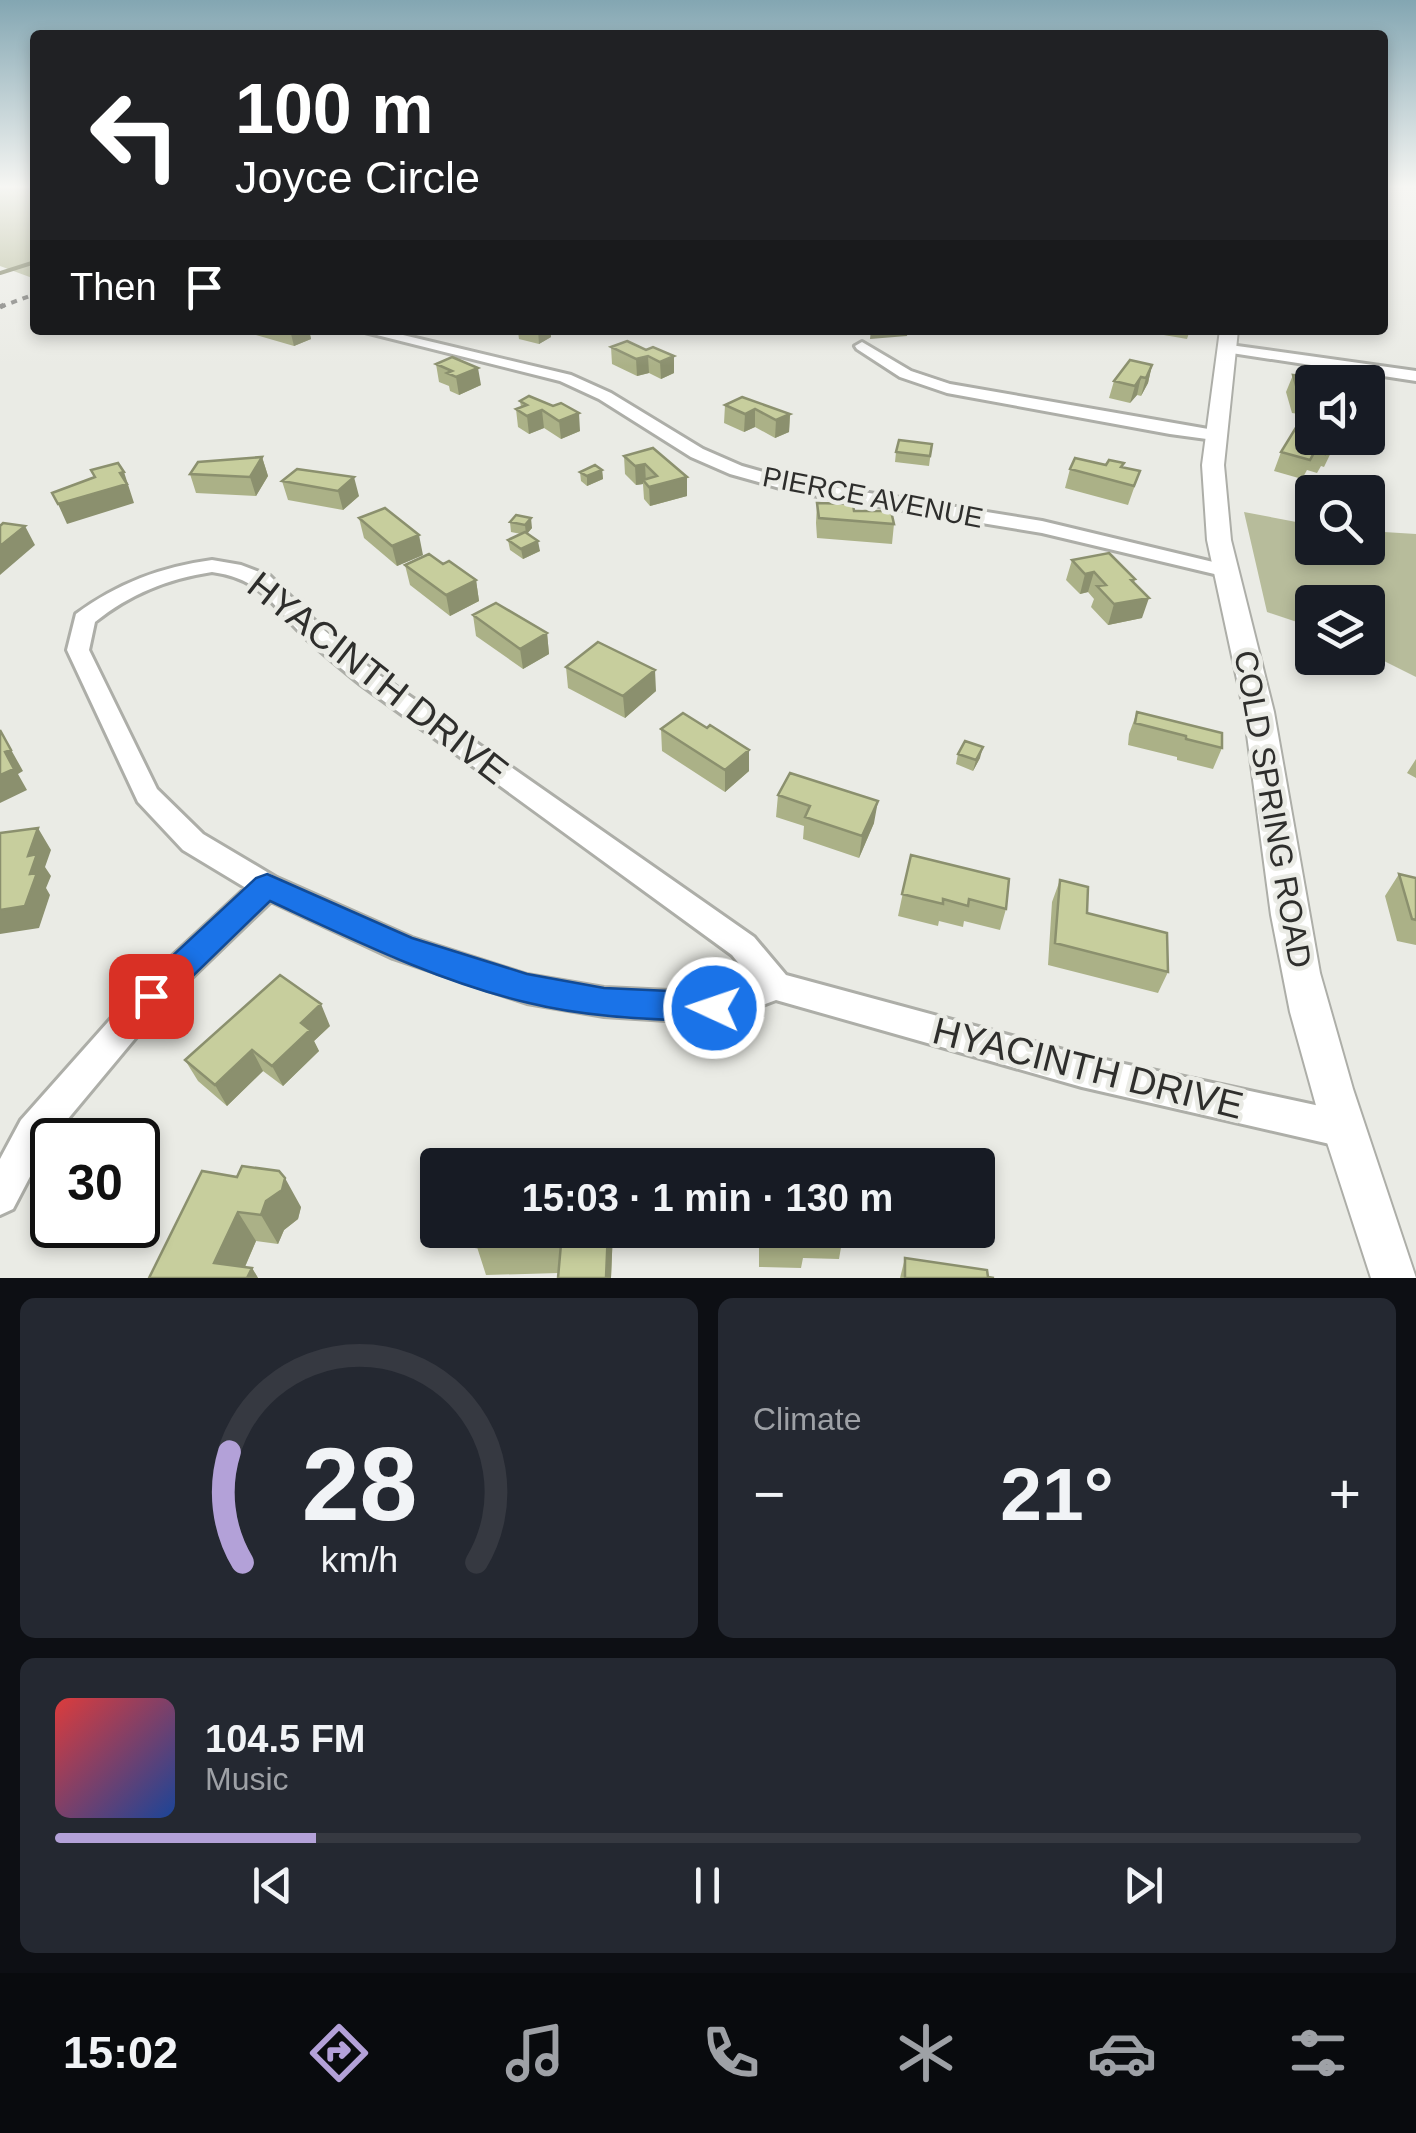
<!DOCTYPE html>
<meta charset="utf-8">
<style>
:root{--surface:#171b24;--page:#242831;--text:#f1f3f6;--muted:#9ea1a6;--line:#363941;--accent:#b3a1d8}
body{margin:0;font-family:Helvetica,sans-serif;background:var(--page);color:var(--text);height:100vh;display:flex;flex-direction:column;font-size:38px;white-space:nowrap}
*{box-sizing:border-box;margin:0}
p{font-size:32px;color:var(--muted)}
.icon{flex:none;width:55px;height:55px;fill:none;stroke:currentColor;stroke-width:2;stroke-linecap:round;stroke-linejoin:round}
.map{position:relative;height:1278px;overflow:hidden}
.panel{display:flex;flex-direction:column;gap:20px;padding:20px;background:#0d0f14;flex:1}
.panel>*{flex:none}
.banner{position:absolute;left:30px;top:30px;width:1358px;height:305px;border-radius:10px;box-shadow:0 5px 15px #0003;background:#202124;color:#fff;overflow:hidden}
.controls{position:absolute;left:1295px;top:365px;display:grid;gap:20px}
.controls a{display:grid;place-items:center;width:90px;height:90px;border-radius:10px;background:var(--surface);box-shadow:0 5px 15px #0003;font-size:50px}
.speed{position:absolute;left:30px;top:1118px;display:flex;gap:20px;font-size:50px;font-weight:700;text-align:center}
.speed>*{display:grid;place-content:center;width:130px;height:130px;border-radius:50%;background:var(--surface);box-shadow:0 5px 15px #0003;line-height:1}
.speed .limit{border:5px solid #111;border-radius:15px;background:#fff;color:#111}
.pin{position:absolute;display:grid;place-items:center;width:85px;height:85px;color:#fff;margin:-42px;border-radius:20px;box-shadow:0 5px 15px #0006}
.me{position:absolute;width:110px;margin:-55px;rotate:273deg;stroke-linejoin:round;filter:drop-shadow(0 0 8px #0008)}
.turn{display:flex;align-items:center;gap:35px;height:210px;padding:0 40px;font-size:45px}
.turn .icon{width:130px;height:130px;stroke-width:2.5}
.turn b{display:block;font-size:70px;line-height:85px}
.then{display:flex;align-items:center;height:95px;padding:0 40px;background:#0003;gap:20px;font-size:38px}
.big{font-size:75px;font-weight:600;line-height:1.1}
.panel .tile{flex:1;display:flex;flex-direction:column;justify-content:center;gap:15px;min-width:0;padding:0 35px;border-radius:15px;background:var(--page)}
.panel .dial{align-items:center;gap:0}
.dial svg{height:260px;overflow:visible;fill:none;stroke:var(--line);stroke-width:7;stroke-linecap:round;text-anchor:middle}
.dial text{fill:var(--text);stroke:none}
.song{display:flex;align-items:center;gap:30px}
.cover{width:120px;height:120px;border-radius:15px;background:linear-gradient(135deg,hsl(0 70% 55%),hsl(220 70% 35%))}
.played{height:10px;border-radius:5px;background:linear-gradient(90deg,var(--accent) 20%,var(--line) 20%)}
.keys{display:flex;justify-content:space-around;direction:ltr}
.heat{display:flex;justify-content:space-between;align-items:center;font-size:55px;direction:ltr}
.panel .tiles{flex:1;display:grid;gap:20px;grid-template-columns:1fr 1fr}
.tile:last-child{grid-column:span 2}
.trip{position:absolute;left:420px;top:1148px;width:575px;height:100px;border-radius:10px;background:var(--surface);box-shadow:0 5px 15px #0003;font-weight:600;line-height:100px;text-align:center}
.menu{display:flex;height:160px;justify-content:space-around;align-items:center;background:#090b0e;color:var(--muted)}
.menu .icon{width:70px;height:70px}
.menu .active{color:var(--accent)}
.menu b{font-size:45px;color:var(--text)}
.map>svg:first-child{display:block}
.green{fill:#b7bc9b}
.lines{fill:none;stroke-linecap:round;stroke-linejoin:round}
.stream{stroke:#6f7452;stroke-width:4}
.minor-casing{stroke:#adaea8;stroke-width:6}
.tertiary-casing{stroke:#adaea8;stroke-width:4}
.minor{fill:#fff;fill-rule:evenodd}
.tertiary{fill:#fff;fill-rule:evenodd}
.rail-far1{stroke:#6e6e6b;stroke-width:4;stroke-dasharray:6 6;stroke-linecap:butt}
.rail{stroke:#6e6e6b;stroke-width:5;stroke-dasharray:9 9;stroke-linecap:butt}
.wall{fill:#abb187}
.shaded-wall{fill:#8b906e}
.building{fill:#c7ce9d;stroke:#8b906e;stroke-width:2.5}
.route{fill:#1a73e8;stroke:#114b97;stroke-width:2.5}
.labels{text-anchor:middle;stroke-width:9;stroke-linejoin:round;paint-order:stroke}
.far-street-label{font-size:28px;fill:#2e2e2c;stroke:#eaebe5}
.street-label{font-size:32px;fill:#2e2e2c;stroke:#eaebe5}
.near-street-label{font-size:38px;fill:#2e2e2c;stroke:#eaebe5}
</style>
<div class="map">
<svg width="1416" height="1278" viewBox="0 0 1416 1278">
<rect width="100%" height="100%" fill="#eaebe5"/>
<path class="green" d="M0 187H35V279L0 266Z
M1244 512 1312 525V548H1368V531L1416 534V677L1368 653V602H1312V627L1267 612Z"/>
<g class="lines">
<path class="stream" d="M0 273 35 262"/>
<defs>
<path id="minor" d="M357 330H382L571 375 611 393 703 449 742 466 795 481 1042 521 1234 567 1237 571 1227 577 1042 533 794 492 730 474 691 457 599 399 560 381Z
M862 342 911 371 950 384 1214 430 1223 435 1214 440 1170 434 947 393 900 377 857 349 855 346Z
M1230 345 1416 371V381L1225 352V346Z
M212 560 241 565 270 576 324 630 375 672 754 937 786 975 1082 1055 1343 1111 1356 1117 1361 1129 1356 1141 1343 1147 1082 1087 776 1000 714 1023 604 1016 527 1003 393 958 271 901 162 1006 47 1144 13 1209 0 1215V1159L21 1120 140 986 246 888 183 850 138 802 67 650 76 614C118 583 161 567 212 560ZM212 572C263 579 271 605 305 637 322 653 341 668 359 683L732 955 752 980 714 993 604 988 527 975 412 938 277 878 203 834 157 789 89 650 95 622C130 594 167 579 212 572Z"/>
<path id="tertiary" d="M1220 330H1238L1224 465 1231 540 1274 712 1320 973 1353 1089 1416 1278H1371L1322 1127 1290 1012 1271 915 1244 712 1207 540 1202 465Z"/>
</defs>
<use href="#minor" class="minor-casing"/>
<use href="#tertiary" class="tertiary-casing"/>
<use href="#minor" class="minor"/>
<use href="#tertiary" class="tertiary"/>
<path class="rail-far1" d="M0 307 35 294"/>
<path class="rail" d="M0 307 4 305"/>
</g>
<path class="wall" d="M255 330H309L311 339 294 346 256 335Z
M501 330H550L551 337 539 344 519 339 518 332 515 334Z
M1159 330H1190L1187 339 1158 334Z
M611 347 674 356V373L661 379 649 373 637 376 612 364Z
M436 364 481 385 459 395 450 391 449 386 439 382Z
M1152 365 1148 383 1141 396 1137 395 1130 403 1109 398 1114 381Z
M1293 375 1312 397V416L1292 413 1286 392Z
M520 401 553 406 580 431 561 439 544 428 529 434 518 427 516 409 521 407Z
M725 405 790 414 789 432 775 438 755 427 744 432 724 423Z
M1312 438H1338L1324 467 1321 466 1317 473 1307 470 1302 479 1274 471 1281 452Z
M932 444 929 466 895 462 896 452Z
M624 456 687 477V496L650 506 644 499 643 484 636 485 625 474Z
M262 457 268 476 256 496 196 493 190 474Z
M1106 465 1140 471 1128 505 1065 488 1070 469Z
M297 469 359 496 343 510 288 500 282 481Z
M602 470 603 479 587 486 581 481 580 472Z
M817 503 894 524 892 544 817 538 816 523Z
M516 515 532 528 527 534 540 551 523 559 510 550 508 540 521 534 511 532 510 522Z
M359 518 423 555 397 566 364 538Z
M1072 560 1135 579 1134 583 1142 618 1108 625 1091 607 1094 599 1088 592 1080 594 1066 580Z
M443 564 476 580 479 601 450 616 410 585 405 565Z
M473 615 547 633 549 654 523 669 476 636Z
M566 667 656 691 625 718 568 688Z
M1137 712 1222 748 1213 769 1177 760V757L1128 745 1129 734Z
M661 729 749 750V771L725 792 662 751Z
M958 754 980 758 973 771 956 764Z
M1416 759V778L1407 773Z
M778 795 874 823 859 858 803 839 804 826 776 817Z
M911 855 1006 909 1000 930 964 921 963 927 939 921 938 926 898 916Z
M1399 874 1416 878V945L1397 941 1385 896Z
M1060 880 1087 913 1168 972 1158 993 1048 965 1052 902Z
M330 1026 314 1041 319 1051 283 1086 263 1071 227 1106 198 1081 185 1060Z
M202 1171 301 1207 298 1219 284 1230 278 1244 256 1241 245 1267 252 1268 258 1278H149Z
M479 1230H613L611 1278 559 1273 486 1275 477 1247Z
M712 1230H844L839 1259 803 1258 801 1268 759 1267V1238L712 1236Z
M905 1258 988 1277 994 1278H900Z"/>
<path class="shaded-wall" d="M290 330H309L311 339 294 346Z
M538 330H550L551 337 539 344Z
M871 330H908L907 336 870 339Z
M648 356 649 373 637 376 636 359Z
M674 356V373L661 379 660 362Z
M1152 365 1148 383 1141 396 1146 378Z
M478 368 481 385 459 395 456 377Z
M1141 377 1137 395 1130 403 1135 386Z
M755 409V427L744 432 745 414Z
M542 410 544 428 529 434 527 416Z
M579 413 580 431 561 439 559 421Z
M790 414 789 432 775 438 776 420Z
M262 457 268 476 256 496 250 477Z
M645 464 646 483 643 480V484L636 485 635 466Z
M602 470 603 479 587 486V476Z
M124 472 134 503 67 524 58 504Z
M354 477 359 496 343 510 338 491Z
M687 477V496L650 506 649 487Z
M531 518 532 528 526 535 525 525Z
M25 526 35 545 0 575V546Z
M419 535 423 555 397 566 392 546Z
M538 541 540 551 523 559 521 549Z
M1094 572 1088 592 1080 594 1085 574Z
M476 580 479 601 450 616 446 595Z
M1149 598 1142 618 1108 625 1114 604Z
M547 633 549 654 523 669 520 649Z
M655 670 656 691 625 718 623 696Z
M0 730 23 771 18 774 27 790 0 803V775L5 752Z
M983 747 980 758 973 771 976 760Z
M749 750V771L725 792V770Z
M878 801 874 823 859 858 862 836Z
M38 828 51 850 45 867 51 876 46 888 50 895 39 928 0 934V910L28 856Z
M321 1004 330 1026 314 1041 319 1051 283 1086 272 1066 301 1023Z
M252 1050 263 1071 227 1106 215 1085Z
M285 1178 301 1207 298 1219 284 1230 278 1244 261 1215 266 1201Z
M238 1212 256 1241 240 1278 214 1263Z
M608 1230H613L611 1278H606Z
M252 1268 258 1278H247Z"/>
<path class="building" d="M627 341 646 350 653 347 674 356 660 362 648 356 636 359 611 347Z
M452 357 478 368 456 377 447 373 452 371 436 364Z
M1130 360 1152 365 1146 378 1141 377 1135 386 1114 381Z
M1293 375 1316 377 1318 382H1312V397L1299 396Z
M529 396 553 406 561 403 579 413 559 421 542 410 527 416 516 409 527 405 520 401Z
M742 397 790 414 776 420 755 409 745 414 725 405Z
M1300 421 1312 425V438H1338L1332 448 1328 447 1325 454 1315 451 1310 460 1281 452Z
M899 440 932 444 930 456 896 452Z
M653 448 687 477 649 487 643 480 657 476 645 464 635 466 624 456Z
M262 457 250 477 190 474 198 462Z
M1075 458 1106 465 1109 460 1124 463 1121 467 1140 471 1134 486 1070 469Z
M118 463 124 472 120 473 127 484 58 504 52 493 95 477 91 470Z
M595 465 602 470 587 476 580 472Z
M297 469 354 477 338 491 282 481Z
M817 503 853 504 854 511H891L894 524 819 518Z
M385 508 419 535 392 546 359 518Z
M516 515 531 518 525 525 510 522Z
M3 523 25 526 0 546V526Z
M525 532 538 541 521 549 508 540Z
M1109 553 1135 579 1131 580 1149 598 1114 604 1097 586 1106 585 1094 572 1085 574 1072 560Z
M429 554 443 564 449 561 476 580 446 595 405 565Z
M496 603 547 633 520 649 473 615Z
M598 642 655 670 623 696 566 667Z
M1137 712 1222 733V748L1186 739V736L1135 723Z
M683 713 707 728 710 725 749 750 725 770 661 729Z
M0 730 11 750 5 752 14 769 0 775Z
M965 741 983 747 976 760 958 754Z
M790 773 878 801 862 836 805 817 810 806 778 795Z
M38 828 28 856 37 854 30 874 37 873 25 906 0 910V833Z
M911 855 1009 879 1006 909 969 899 968 906 943 899V904L902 894Z
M1399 874 1416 878V920L1412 919Z
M1060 880 1088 887 1087 913 1167 933 1168 972 1055 943Z
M280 975 321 1004 301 1023 310 1030 272 1066 252 1050 215 1085 185 1060Z
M713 1154 839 1157V1165H713Z
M242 1166 279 1171 285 1178 282 1190 266 1201 261 1215 238 1212 214 1263 252 1268 247 1278H149L202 1171 237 1177Z
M479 1230H608L606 1278H558L561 1244 477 1247Z
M761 1230H805V1240L761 1239Z
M905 1258 987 1270 988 1277 994 1278H905Z"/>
<linearGradient id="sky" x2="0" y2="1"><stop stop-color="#83a6b2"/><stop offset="0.51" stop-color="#f6f6f3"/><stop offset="1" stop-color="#f6f6f3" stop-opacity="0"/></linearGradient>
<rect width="1416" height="366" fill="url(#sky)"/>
<path class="route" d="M267 874 412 938 527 974 604 988 714 993 725 997 730 1008 725 1018 714 1022C652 1019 590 1018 529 1003 439 982 354 940 270 901L162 1006 151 1011 140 1006 135 996 140 986 256 878Z"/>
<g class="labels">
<g class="far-street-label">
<text transform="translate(873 497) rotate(11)" y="10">PIERCE AVENUE</text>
</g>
<g class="street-label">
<text transform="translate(1273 809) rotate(80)" y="11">COLD SPRING ROAD</text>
</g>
<g class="near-street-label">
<text transform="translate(378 678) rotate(38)" y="13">HYACINTH DRIVE</text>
<text transform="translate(1088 1068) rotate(14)" y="13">HYACINTH DRIVE</text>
</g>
</g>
</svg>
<div class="controls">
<a><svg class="icon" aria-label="sound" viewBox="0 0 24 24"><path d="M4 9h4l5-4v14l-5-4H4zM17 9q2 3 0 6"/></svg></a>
<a><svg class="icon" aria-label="search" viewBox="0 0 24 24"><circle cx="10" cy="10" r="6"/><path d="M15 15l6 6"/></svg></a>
<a><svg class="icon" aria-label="layers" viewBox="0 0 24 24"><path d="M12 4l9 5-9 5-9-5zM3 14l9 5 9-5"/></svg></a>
</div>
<div class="speed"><div class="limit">30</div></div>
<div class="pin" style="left:151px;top:996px;background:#d93025"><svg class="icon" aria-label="arrive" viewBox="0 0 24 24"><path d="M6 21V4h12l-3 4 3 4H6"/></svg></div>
<svg class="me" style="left:714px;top:1008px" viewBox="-20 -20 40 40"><circle r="17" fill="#1a73e8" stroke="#fff" stroke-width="3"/><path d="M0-11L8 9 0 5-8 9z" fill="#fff"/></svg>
<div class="trip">15:03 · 1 min · 130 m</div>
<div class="banner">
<div class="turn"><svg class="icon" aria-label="left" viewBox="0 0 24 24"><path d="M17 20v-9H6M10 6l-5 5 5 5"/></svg><div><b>100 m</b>Joyce Circle</div></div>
<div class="then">Then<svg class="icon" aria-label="arrive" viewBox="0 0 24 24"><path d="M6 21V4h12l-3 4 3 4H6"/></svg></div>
</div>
</div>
<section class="panel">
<div class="tiles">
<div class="tile dial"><svg viewBox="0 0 100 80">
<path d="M14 69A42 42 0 1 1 86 69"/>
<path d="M14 69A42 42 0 0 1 10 35" stroke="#b3a1d8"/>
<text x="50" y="56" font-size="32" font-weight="700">28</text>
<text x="50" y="72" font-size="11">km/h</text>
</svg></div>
<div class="tile"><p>Climate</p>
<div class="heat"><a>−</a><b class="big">21°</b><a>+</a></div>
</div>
<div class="tile">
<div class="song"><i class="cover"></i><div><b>104.5 FM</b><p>Music</p></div></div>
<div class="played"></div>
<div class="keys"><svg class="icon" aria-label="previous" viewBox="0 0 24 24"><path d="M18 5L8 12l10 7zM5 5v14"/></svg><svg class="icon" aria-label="pause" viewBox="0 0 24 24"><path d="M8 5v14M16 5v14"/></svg><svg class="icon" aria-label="next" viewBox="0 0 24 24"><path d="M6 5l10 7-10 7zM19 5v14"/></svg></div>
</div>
</div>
</section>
<nav class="menu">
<b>15:02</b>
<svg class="icon active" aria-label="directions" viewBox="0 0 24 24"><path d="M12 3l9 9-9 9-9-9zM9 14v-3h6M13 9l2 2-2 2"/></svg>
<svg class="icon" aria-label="music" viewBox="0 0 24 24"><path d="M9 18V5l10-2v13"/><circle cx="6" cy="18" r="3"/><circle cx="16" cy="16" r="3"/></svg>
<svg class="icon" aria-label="phone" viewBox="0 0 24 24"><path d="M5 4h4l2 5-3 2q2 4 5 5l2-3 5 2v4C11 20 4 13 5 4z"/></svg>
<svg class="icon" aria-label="climate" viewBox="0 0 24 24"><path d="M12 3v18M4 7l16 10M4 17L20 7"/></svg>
<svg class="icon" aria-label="car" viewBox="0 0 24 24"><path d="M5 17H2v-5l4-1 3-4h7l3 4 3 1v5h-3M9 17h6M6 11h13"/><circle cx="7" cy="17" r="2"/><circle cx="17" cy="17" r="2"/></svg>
<svg class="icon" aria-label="filters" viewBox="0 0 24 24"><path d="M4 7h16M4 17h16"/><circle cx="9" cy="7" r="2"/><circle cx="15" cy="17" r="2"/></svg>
</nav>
